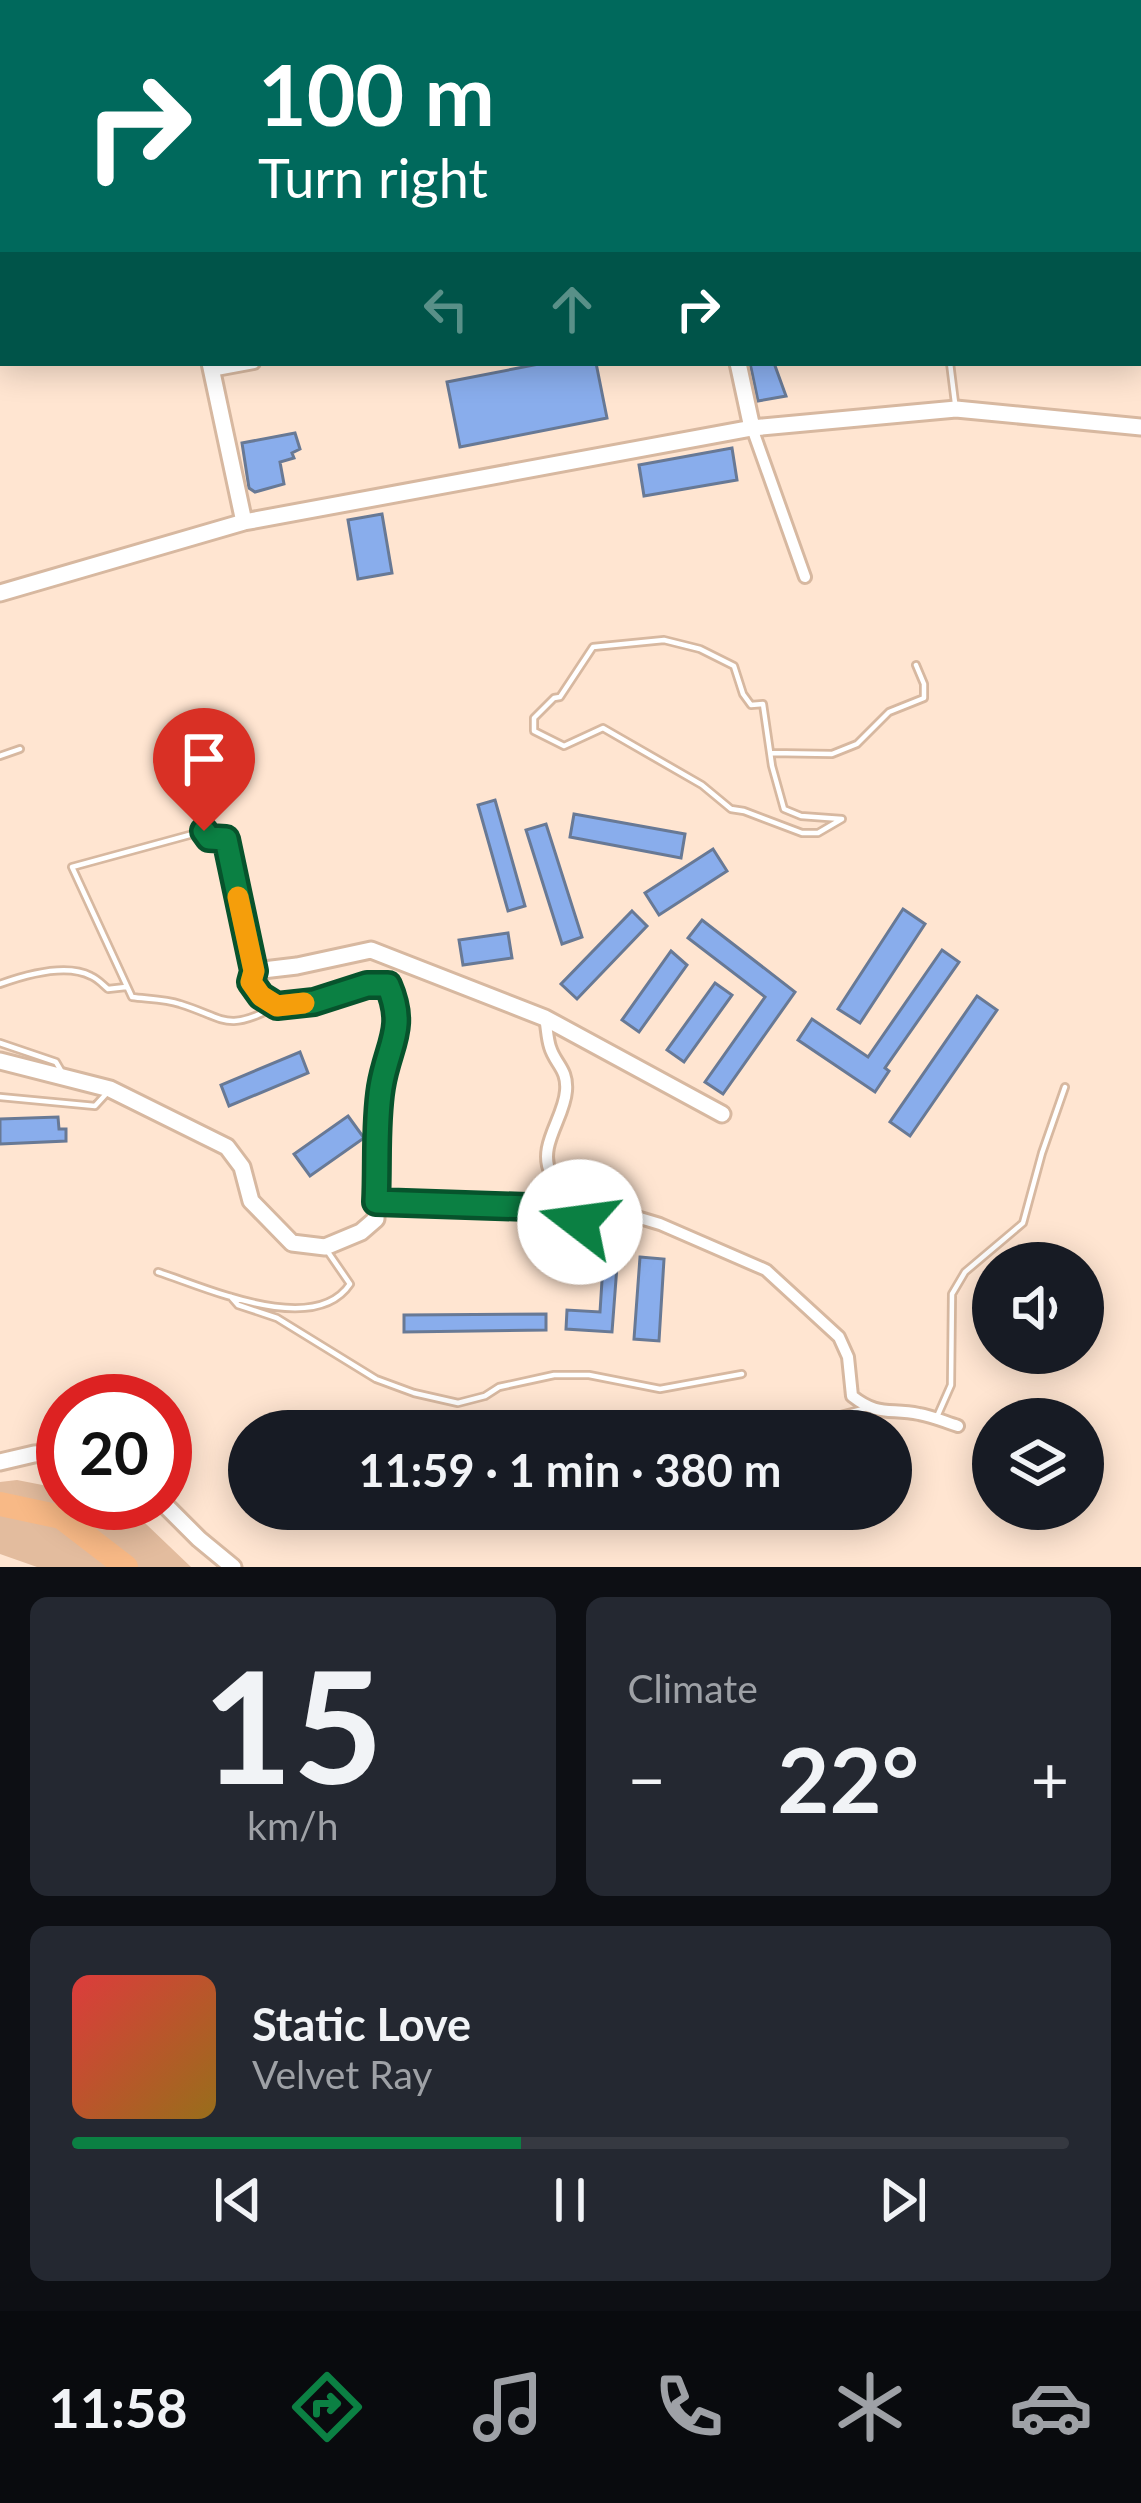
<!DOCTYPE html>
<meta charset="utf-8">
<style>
:root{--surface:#171b24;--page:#242831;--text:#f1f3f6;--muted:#9ea1a6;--line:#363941;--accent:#0b8043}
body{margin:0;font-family:Lato,sans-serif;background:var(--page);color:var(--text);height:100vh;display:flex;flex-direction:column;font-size:45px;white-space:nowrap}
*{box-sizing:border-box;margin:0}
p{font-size:39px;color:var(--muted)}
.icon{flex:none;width:66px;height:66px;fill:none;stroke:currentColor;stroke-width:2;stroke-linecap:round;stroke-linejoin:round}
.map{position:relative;height:1567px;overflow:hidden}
.side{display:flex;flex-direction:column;gap:30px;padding:30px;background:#0d0f14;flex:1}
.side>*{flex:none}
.top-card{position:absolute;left:0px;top:0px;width:1143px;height:366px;box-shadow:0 6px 30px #0003;background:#00695c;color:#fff;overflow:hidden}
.fabs{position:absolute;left:972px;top:1242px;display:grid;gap:24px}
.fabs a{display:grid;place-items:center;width:132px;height:132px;border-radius:50%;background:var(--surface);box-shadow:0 6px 30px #0003;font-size:60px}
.speed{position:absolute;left:36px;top:1374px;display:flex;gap:24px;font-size:60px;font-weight:700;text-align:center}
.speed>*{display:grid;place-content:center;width:156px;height:156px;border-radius:50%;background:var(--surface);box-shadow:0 6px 30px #0003;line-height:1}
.speed .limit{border:18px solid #d22;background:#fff;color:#111}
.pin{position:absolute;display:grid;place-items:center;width:102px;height:102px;color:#fff;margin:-123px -51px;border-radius:50% 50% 50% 0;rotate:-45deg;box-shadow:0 0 12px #0007}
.pin .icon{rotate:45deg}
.me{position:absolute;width:132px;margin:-66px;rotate:285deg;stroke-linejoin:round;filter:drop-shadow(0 0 9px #0008)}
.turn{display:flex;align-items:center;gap:42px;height:252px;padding:0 60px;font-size:54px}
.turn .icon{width:156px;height:156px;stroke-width:2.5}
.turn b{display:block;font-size:84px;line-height:102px}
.lanes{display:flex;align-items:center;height:114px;padding:0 60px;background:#0003;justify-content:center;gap:60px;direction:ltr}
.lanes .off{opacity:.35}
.big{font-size:90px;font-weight:700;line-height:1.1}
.side .widget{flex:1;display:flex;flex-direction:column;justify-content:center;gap:18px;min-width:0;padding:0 42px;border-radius:18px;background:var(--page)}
.side .dial{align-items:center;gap:0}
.dial b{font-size:156px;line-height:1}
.song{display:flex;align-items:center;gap:36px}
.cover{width:144px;height:144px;border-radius:18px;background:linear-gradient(135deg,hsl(0 70% 55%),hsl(40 70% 35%))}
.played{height:12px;border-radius:6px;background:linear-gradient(90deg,var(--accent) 45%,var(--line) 45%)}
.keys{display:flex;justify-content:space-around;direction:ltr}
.heat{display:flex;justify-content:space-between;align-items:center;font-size:66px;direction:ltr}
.side .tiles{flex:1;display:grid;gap:30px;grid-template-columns:1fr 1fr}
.widget:last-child{grid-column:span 2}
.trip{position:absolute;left:228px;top:1410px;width:684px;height:120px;border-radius:60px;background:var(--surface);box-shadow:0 6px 30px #0003;font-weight:700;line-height:120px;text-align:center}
.menu{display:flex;height:192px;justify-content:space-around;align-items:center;background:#090b0e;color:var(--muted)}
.menu .icon{width:84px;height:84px}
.menu .on{color:var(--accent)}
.menu b{font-size:54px;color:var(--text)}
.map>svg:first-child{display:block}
.green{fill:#e3bc9e}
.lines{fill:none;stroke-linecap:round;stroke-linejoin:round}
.river{stroke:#f8b986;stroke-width:24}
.building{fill:#89adec;stroke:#687995;stroke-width:3}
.lane-casing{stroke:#d7b8a0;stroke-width:10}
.street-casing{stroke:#d7b8a0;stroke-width:16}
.secondary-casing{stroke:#d7b8a0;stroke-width:21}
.lane{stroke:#fff;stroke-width:4.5}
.street{stroke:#fff;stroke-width:10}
.secondary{stroke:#fff;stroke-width:15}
.route-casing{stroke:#07532c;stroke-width:30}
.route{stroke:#0b8043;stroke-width:21}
.slow{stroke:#f59e0b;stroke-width:21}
</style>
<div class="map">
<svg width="1141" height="1567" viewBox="0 0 1141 1567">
<rect width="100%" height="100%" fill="#ffe5d1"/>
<path class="green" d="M17 1480 63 1489V1503H124L191 1567H37L0 1554V1482Z"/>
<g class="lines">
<path class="river" d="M0 1504 61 1517 126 1567"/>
</g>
<path class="building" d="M544 363H596L607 418 460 447 447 382Z
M750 363H774L786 396 758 401Z
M295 433 300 449 292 453 294 458 280 462 284 484 255 492 249 488 242 443Z
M732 448 737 480 644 496 639 465Z
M382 514 392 573 358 579 348 520Z
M495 800 525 906 508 911 478 805Z
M574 814 685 834 681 858 570 837Z
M546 824 582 937 562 944 526 830Z
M713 849 727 871 659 915 645 893Z
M903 909 925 924 860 1023 838 1009Z
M632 911 647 926 577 999 561 984Z
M702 920 795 992 723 1094 705 1082 765 997 688 938Z
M508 933 512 958 463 965 459 940Z
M942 950 959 962 885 1068 889 1071 875 1092 798 1040 812 1019 868 1057Z
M671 951 687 965 639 1032 622 1020Z
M715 983 732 995 684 1062 667 1050Z
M977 996 997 1010 910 1136 890 1122Z
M300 1052 308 1073 229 1106 221 1085Z
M348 1116 364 1138 310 1176 294 1154Z
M58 1117 59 1129H66V1141L0 1144V1119Z
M640 1257 664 1259 659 1341 634 1339Z
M603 1265 617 1266 612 1332 566 1329 567 1310 600 1312Z
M546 1314V1330L404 1332V1315Z"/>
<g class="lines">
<defs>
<path id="lane" d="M950 363 955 403
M664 640 700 649 734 666 743 694 751 705 763 704 772 766 784 809 801 816 842 819 818 833H802L744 811 731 809 702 785 603 728 564 746 534 731V718L554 698 560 697 593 647Z
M770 753 832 754 857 744 889 712 924 698V684L916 665
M0 756 20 749
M253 966 226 839 209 838 204 831 72 867 132 997C147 999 166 999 180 1004 225 1018 225 1032 273 1008
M0 984C25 975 66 963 91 976 98 979 102 984 108 989L126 987
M0 1043 56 1062 63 1074
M0 1097 95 1106 106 1094
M382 1203 528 1207 605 1230
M158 1272C205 1287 314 1338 350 1284L328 1252
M231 1297 238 1305 277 1318 376 1379 414 1393 458 1403 485 1396 499 1387 554 1375H589L660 1389 742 1374
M936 1419 951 1385 952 1294 965 1272 1023 1223 1042 1153 1065 1087
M779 1431 867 1408"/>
<path id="street" d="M0 125 3 139
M211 371 254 363
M752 428 805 577
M545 1018C547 1027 547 1038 550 1047 555 1064 568 1069 566 1091 564 1119 537 1146 551 1174L620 1212 660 1224 766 1270 839 1337 848 1357 852 1396C879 1417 889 1408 919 1414 932 1416 945 1422 958 1426"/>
<path id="secondary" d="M133 0 134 3
M658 0V3
M1140 15H1141
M0 238 3 237
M210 363 244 522
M738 363 752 428
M0 593 244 522 752 428 956 409 1141 427
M0 1061 110 1089 227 1147 242 1167 251 1201 292 1243 325 1247 361 1232 376 1219C377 1176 374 1129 382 1086 389 1044 407 1028 388 985L367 984 314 1002 277 1006 261 996 251 982 254 971 297 966 371 950 545 1018 722 1114
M0 1462 34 1454 63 1452
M163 1503 199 1539 233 1567"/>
</defs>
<use href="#lane" class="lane-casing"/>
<use href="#street" class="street-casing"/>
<use href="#secondary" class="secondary-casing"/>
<use href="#lane" class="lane"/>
<use href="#street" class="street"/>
<use href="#secondary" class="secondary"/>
</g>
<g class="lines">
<defs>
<path id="route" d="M204 831 209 838 226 839 254 971 251 982 261 996 277 1006 314 1002 367 985H388C407 1029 388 1044 381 1087 375 1124 378 1165 376 1202L528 1207 580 1222"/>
</defs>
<use href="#route" class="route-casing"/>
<use href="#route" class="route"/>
<path class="slow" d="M238 897 254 971 251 982 261 996 277 1006 304 1003"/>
</g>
</svg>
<div class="fabs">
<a><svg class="icon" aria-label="sound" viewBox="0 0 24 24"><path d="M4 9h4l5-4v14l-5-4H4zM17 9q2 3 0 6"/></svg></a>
<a><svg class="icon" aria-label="layers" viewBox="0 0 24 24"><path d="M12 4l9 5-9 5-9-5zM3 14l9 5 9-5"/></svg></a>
</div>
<div class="speed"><div class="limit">20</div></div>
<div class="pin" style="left:204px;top:831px;background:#d93025"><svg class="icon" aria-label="arrive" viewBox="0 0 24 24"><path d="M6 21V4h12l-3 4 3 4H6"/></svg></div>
<svg class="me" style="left:580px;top:1222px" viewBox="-20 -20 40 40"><circle r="19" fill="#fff"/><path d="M0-13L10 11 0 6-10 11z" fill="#0b8043"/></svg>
<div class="trip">11:59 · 1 min · 380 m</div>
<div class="top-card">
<div class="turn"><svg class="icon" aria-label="right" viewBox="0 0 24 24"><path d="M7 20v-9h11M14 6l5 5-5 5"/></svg><div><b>100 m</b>Turn right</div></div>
<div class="lanes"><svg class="icon off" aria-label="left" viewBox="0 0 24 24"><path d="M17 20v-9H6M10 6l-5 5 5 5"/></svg><svg class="icon off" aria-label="ahead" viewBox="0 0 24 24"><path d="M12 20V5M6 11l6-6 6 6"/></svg><svg class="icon" aria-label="right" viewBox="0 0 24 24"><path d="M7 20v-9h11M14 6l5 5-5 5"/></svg></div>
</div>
</div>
<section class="side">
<div class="tiles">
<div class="widget dial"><b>15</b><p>km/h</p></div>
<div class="widget"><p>Climate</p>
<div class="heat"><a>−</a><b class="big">22°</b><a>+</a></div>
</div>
<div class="widget">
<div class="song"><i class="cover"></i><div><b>Static Love</b><p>Velvet Ray</p></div></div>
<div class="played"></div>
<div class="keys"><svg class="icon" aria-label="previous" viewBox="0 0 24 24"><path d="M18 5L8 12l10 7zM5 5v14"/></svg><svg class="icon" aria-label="pause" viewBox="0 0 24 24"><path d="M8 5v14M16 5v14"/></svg><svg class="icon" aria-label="next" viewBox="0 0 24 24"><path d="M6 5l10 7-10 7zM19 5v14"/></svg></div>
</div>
</div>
</section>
<nav class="menu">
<b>11:58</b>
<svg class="icon on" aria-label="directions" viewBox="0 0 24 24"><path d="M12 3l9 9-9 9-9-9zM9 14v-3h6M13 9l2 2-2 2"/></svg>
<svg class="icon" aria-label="music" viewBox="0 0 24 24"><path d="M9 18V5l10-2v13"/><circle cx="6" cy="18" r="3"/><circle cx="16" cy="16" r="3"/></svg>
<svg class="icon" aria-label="phone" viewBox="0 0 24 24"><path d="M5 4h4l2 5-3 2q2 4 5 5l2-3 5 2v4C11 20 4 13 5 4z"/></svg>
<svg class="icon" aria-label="climate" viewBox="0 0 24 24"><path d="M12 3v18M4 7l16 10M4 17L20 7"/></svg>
<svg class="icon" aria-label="car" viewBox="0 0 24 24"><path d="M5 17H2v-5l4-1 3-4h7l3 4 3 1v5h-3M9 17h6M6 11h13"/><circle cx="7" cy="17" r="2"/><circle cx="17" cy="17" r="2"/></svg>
</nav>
